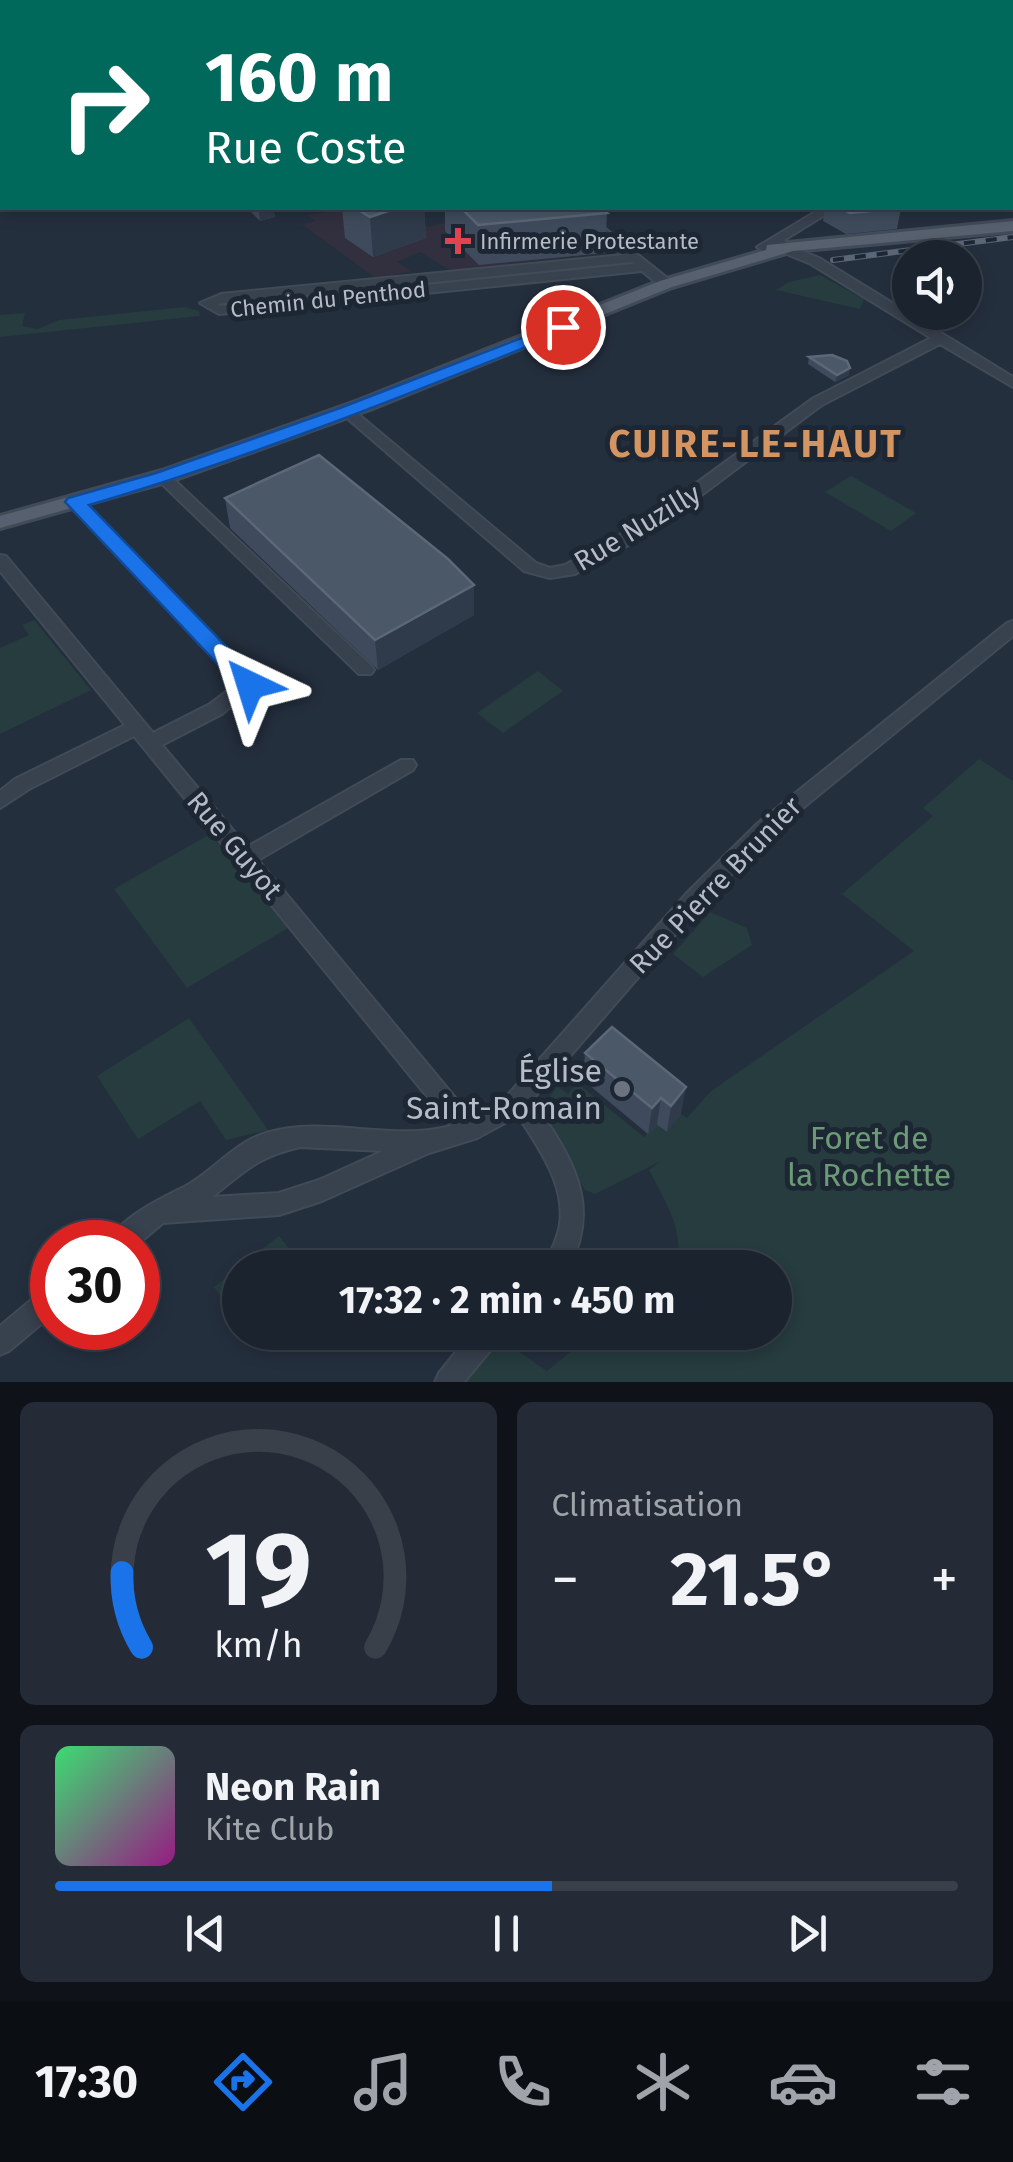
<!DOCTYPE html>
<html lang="fr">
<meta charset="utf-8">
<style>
:root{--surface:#1b232e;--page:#242b36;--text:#f1f3f6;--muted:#a0a4aa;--line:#39404a;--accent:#1a73e8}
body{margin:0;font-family:"Fira Sans",sans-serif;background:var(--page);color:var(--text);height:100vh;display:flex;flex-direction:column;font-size:38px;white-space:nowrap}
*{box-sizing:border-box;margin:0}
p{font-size:32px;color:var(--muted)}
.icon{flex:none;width:55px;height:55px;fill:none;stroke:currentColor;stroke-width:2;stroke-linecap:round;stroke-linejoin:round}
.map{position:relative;height:1382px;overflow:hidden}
.side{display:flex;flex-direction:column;gap:20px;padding:20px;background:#0f1319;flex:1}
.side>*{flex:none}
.top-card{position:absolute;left:0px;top:0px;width:1015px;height:210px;box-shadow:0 5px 15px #0003,0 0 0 2px var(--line);background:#00695c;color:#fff;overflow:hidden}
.buttons{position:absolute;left:892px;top:240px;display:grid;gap:20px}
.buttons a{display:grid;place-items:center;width:90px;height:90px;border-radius:50%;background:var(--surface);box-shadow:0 5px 15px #0003,0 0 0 2px var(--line);font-size:50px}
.speed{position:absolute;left:30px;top:1220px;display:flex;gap:20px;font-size:50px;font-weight:700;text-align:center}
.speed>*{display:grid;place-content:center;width:130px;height:130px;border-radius:50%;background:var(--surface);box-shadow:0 5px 15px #0003,0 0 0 2px var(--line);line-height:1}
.speed .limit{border:15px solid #d22;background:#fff;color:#111}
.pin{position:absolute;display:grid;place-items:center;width:85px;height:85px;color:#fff;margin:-42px;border:5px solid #fff;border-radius:50%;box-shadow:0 2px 10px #0007}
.me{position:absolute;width:110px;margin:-55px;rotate:319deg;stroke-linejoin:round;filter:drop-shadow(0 0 8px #0008)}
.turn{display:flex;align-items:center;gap:35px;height:210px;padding:0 40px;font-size:45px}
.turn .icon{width:130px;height:130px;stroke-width:2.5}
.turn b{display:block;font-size:70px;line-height:85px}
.big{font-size:75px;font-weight:700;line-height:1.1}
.side .widget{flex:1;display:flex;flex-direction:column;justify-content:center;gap:15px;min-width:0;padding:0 35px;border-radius:15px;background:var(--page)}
.side .dial{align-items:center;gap:0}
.dial svg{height:260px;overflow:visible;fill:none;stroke:var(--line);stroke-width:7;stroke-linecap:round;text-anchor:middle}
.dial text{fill:var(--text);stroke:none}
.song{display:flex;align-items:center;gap:30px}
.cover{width:120px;height:120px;border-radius:15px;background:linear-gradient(135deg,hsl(140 70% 55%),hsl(310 70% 35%))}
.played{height:10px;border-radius:5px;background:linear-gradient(90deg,var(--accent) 55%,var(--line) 55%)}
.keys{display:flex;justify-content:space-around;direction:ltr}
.heat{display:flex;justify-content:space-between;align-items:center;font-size:55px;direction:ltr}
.side .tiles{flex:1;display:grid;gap:20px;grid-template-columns:1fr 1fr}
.widget:last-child{grid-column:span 2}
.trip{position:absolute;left:222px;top:1250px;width:570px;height:100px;border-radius:50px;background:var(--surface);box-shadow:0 5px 15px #0003,0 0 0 2px var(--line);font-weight:700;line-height:100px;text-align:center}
.menu{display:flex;height:160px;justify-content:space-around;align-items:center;background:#0b0e12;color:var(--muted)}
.menu .icon{width:70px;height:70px}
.menu .active{color:var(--accent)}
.menu b{font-size:45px;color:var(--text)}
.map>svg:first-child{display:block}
.medical{fill:#32303f}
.green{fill:#263c3f}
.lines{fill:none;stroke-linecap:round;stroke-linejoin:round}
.minor-casing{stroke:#414a57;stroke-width:4}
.major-casing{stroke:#414a57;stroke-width:6}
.minor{fill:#38414e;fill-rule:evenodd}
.major{fill:#56606e;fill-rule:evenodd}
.rail-casing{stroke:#5a6575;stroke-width:6}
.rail{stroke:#1d2633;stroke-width:4;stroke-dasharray:11;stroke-linecap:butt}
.wall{fill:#3f4b5c}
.shaded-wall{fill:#2f3b4b}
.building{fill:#4b5868;stroke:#5c6777;stroke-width:2.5}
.route{fill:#1a73e8;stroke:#114b97;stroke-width:2.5}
.health-dot{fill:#e0444e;stroke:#1d2633;stroke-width:4}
.worship-dot{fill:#6b7280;stroke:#1d2633;stroke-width:4}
.labels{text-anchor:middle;stroke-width:10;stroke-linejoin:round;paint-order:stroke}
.far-poi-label{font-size:22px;fill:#b4bcc9;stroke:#1d2633;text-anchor:start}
.far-street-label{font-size:22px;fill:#b4bcc9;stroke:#1d2633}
.street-label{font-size:28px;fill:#b4bcc9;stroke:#1d2633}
.near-poi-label{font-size:32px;fill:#b4bcc9;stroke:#1d2633;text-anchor:end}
.near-park-label{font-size:32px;fill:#6b9a76;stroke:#1d2633}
.district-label{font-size:38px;font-weight:bold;letter-spacing:2.5px;fill:#d59563;stroke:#1d2633}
</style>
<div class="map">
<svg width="1013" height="1382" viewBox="0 0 1013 1382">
<rect width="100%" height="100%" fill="#242f3e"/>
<path class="medical" d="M351 208H393L429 227 490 211 605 253 451 271 420 252 397 262 411 271 377 279 303 225 315 221 307 215Z"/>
<path class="green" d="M820 275 864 299 860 309 776 290 789 282Z
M185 307 199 311 200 316 0 337V315L25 313 22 326 38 329 59 320Z
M851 476 916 513 891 531 825 492Z
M34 620 91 690 0 734V648L29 635 22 625Z
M538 671 563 691 503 733 477 713Z
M979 759 1013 781V1382H458L494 1335 547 1371 593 1333 775 1332V1268L677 1267C684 1229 666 1203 649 1170L661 1161 595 1194 585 1190 543 1118 547 1101 557 1086 568 1094 577 1083 644 1137 657 1125 667 1132 681 1114 687 1118 711 1091 914 951 842 894 933 816 923 808Z
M210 834 288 928 187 988 114 889Z
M710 912 747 928 752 945 703 977 673 954Z
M189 1018 268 1130 226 1140 200 1101 138 1139 97 1076Z
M279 1236 300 1263 294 1267 240 1268V1310L234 1315 214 1287Z"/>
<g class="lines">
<defs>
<path id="minor" d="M315 0H326L328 2H317Z
M1012 11H1013V17H1012Z
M1012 32H1013V38H1012Z
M0 77H2V83H0Z
M1013 94V101H1012V94Z
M0 198 2 199V205L0 206Z
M566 208H579L671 281V287H661L642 271 219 314 200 303 221 294 623 255ZM631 262 634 264 221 306 217 304Z
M822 208H836L784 240 790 246 819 258 1013 377V387L940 344 822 405 652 532 575 574 550 578 524 571 340 412 347 408 352 409 536 563 550 568 565 565 640 524 812 399 931 338 811 264 782 252 775 245 763 251 757 247Z
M163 472 168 474 371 666 374 670 371 674H359L158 480 156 477 158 474Z
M75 498 80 500 260 682 222 714 162 745 247 847 401 760H413L416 765 413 770 258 860 472 1118 499 1105 686 894 757 824 1007 623 1013 621V636L771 834 700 906 532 1100C569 1153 604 1204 568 1268H542C546 1258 553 1249 556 1239 573 1195 541 1151 518 1116L477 1138 429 1153 322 1201 279 1215 163 1223 138 1244 109 1242C118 1219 160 1199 182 1188 212 1173 233 1143 266 1133 327 1115 390 1142 451 1126L134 736 29 789 0 808V791L15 779 125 725 0 571V555L6 556 153 733 210 704 240 681 70 506 67 503 70 500ZM300 1147 383 1151 319 1180 279 1193 212 1197C245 1171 257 1157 300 1147Z
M52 1287V1315L9 1351 0 1355V1326L43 1290Z
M472 1332H501L498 1341 464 1382H435L439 1373Z"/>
<path id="major" d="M706 0H728L729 2H708Z
M1012 137H1013V145H1012Z
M1013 221V231L793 251 672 287 370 409 176 479 0 528V516L162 471 358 401 660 281 766 250 767 245Z"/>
</defs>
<use href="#minor" class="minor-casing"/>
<use href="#major" class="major-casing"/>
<use href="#minor" class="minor"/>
<use href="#major" class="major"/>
<defs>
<path id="rail" d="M833 260 1013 237"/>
</defs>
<use href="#rail" class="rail-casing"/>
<use href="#rail" class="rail"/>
</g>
<path class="wall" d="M596 0H641L637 2H604Z
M0 124H2V172H0Z
M247 208H273L275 217 260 221Z
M342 208H424L426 238 373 257 345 238Z
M445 208H600L607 213 605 253 479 265 445 231Z
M825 208H901L897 229 846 234 823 221Z
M809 357 849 375 835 382 808 364Z
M225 498 474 585V615L378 670 230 528Z
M612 1027 681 1114 667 1132 657 1125 648 1134 583 1080 585 1053Z"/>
<path class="shaded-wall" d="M624 0H641L637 2H624Z
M258 208H273L275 217 260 221Z
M397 208H424L426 238 373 257 370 217Z
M850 368 849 375 835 382 837 375Z
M474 585V615L378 670 375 640Z
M686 1087 681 1114 667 1132 671 1106Z
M661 1098 657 1125 648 1134 652 1108Z"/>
<path class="building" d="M0 124H2V151H0Z
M356 208H397L370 217Z
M461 208H600L607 213 478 225Z
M840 208H901L850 213Z
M832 355 847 361 850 368 837 375 809 357Z
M319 455 448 559 474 585 375 640 225 498Z
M612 1027 686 1087 671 1106 661 1098 652 1108 585 1053Z"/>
<path class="route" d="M563 322 569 323V330C411 393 253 457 89 505L258 679 262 685 258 690H242L65 502 68 498 156 473 340 408Z"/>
<path class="health-dot" d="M453 226h10v10h10v10h-10v10h-10v-10h-10v-10h10z"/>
<circle class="worship-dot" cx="622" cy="1089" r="10"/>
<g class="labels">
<g class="far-poi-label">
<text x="480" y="249">Infirmerie Protestante</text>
</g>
<g class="far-street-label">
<text transform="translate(328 299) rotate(-6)" y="8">Chemin du Penthod</text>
</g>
<g class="street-label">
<text transform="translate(637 527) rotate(-31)" y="10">Rue Nuzilly</text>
<text transform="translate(235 845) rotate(50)" y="10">Rue Guyot</text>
<text transform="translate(715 885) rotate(-46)" y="10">Rue Pierre Brunier</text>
</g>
<g class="near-poi-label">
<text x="602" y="1082">Église<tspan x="602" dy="37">Saint-Romain</tspan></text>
</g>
<g class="near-park-label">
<text x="869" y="1149">Foret de<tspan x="869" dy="37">la Rochette</tspan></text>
</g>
<g class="district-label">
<text x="756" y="457">CUIRE-LE-HAUT</text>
</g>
</g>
</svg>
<div class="buttons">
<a><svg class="icon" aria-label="sound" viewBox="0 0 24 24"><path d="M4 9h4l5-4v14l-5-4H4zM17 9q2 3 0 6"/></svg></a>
</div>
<div class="speed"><div class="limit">30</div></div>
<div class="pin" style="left:563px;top:327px;background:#d93025"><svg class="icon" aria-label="arrive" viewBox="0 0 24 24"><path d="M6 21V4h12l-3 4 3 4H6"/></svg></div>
<svg class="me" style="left:250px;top:685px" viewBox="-20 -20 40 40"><path d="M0-17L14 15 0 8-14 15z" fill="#1a73e8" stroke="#fff" stroke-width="4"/></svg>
<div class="trip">17:32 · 2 min · 450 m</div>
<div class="top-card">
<div class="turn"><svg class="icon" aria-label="right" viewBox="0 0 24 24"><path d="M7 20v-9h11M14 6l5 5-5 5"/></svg><div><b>160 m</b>Rue Coste</div></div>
</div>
</div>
<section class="side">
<div class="tiles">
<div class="widget dial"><svg viewBox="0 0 100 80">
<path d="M14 69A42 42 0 1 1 86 69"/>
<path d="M14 69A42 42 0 0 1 8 46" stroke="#1a73e8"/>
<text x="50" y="56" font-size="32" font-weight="700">19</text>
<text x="50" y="72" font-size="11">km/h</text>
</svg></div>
<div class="widget"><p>Climatisation</p>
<div class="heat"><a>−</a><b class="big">21.5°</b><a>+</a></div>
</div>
<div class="widget">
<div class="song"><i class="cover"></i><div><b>Neon Rain</b><p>Kite Club</p></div></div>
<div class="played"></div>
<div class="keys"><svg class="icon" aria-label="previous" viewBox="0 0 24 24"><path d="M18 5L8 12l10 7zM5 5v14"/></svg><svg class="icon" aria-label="pause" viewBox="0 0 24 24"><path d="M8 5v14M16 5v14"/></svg><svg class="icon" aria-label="next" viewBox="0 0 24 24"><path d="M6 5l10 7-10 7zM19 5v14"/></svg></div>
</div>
</div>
</section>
<nav class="menu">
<b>17:30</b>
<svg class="icon active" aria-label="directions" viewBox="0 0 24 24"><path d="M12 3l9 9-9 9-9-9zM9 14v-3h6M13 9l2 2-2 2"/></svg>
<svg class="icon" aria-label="music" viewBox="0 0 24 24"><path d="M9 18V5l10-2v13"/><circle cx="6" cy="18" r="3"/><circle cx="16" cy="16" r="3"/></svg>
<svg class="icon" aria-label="phone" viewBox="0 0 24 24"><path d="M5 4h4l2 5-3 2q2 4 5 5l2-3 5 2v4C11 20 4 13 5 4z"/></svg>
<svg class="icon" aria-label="climate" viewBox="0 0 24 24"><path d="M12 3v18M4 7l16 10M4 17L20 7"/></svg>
<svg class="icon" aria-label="car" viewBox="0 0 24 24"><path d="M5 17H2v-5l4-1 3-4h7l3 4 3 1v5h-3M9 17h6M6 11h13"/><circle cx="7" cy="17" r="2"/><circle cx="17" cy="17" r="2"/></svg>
<svg class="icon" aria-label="filters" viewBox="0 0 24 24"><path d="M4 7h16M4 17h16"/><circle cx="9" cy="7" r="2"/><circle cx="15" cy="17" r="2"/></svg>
</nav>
